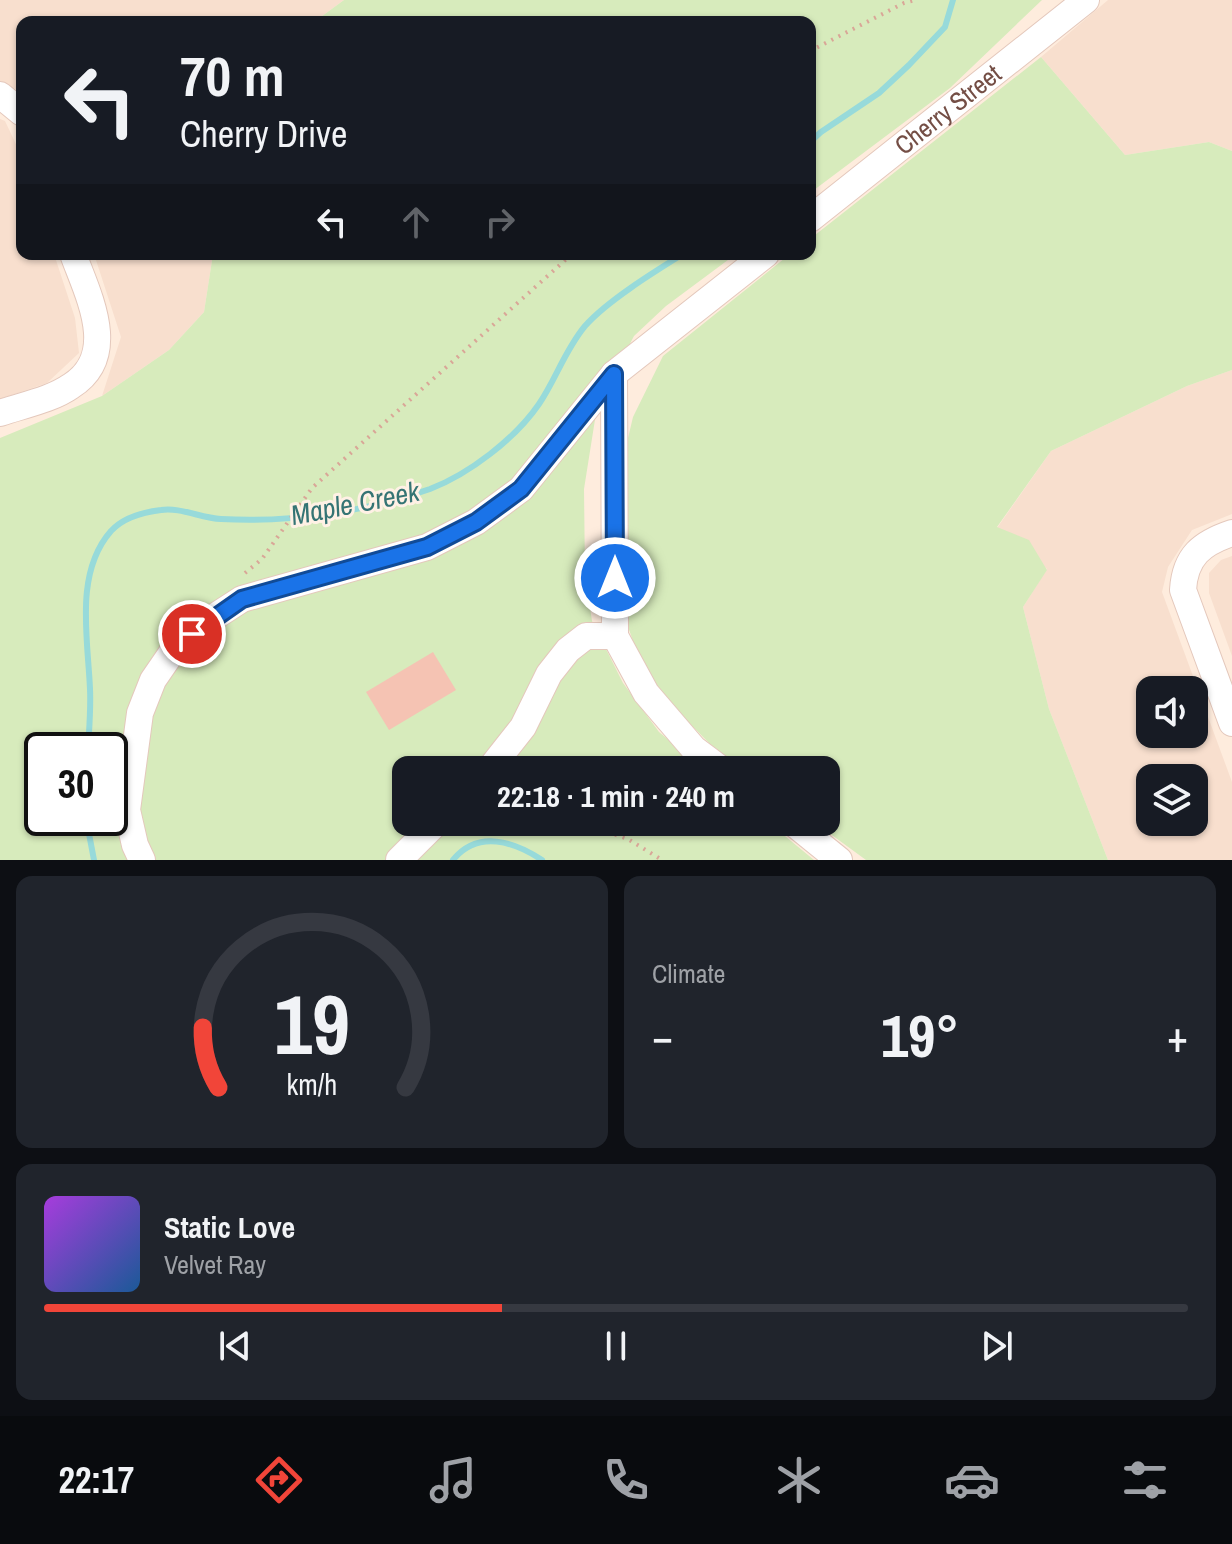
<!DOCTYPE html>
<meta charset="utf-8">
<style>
:root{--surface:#171b24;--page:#20242c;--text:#f1f3f6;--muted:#9ea1a6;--line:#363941;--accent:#f14539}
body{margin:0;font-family:"Archivo Narrow",sans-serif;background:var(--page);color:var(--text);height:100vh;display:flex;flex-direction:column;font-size:30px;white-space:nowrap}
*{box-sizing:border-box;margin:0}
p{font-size:26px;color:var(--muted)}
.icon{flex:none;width:44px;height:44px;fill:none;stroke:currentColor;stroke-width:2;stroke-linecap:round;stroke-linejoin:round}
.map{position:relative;height:860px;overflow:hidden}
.sheet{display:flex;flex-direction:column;gap:16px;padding:16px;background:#0d0f14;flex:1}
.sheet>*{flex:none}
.banner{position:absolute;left:16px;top:16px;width:800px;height:244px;border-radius:16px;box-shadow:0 2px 6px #0004;background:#171b24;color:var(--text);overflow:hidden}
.fabs{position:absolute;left:1136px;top:676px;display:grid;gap:16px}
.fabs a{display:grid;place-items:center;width:72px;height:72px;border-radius:16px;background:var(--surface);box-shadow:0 2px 6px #0004;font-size:40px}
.speed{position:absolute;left:24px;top:732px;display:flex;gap:16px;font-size:40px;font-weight:700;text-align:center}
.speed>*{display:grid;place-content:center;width:104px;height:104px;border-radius:50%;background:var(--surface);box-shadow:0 2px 6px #0004;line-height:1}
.speed .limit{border:4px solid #111;border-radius:12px;background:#fff;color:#111}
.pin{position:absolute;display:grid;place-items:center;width:68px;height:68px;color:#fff;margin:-34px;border:4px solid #fff;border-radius:50%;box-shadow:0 2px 8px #0007}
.me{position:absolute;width:88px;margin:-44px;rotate:0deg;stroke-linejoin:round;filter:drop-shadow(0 0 6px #0008)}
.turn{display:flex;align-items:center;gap:28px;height:168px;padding:0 32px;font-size:36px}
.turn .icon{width:104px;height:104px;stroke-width:2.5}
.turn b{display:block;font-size:56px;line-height:68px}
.lanes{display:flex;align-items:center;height:76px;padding:0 32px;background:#0003;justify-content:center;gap:40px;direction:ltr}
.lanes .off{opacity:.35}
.big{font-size:60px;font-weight:700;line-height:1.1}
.sheet .tile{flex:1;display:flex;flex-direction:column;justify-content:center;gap:12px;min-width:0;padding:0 28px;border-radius:16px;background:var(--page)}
.sheet .dial{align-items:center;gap:0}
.dial svg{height:208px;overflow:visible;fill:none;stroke:var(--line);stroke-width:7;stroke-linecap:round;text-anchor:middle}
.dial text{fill:var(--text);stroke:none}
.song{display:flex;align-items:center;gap:24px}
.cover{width:96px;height:96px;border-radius:12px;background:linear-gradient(135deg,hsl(280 70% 55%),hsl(210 70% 35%))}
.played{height:8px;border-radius:4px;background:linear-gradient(90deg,var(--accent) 40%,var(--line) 40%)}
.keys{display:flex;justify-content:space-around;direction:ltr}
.heat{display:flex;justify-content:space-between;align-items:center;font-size:44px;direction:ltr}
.sheet .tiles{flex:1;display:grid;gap:16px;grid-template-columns:1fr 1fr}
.tile:last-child{grid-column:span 2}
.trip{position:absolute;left:392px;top:756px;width:448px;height:80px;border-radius:16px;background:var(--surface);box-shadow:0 2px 6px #0004;font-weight:700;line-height:80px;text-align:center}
.tabs{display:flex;height:128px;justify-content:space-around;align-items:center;background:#090b0e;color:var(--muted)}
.tabs .icon{width:56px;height:56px}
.tabs .selected{color:var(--accent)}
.tabs b{font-size:36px;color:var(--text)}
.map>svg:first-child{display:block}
.residential{fill:#f8dfce;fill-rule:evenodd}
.green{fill:#d7ebbc;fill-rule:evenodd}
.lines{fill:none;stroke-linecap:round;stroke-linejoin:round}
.stream{stroke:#97dada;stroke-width:6}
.building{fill:#f5c3b3}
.minor-casing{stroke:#e4c8bc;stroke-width:28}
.path{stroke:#d9a697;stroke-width:4;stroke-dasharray:2 6;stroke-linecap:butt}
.minor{stroke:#fff;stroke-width:26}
.route-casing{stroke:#114b97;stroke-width:20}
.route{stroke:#1a73e8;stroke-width:14}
.labels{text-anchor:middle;stroke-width:6;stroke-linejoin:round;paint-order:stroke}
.street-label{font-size:26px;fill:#744e45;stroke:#fff1e5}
.water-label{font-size:28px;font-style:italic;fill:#357474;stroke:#fff1e5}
</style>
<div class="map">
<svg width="1232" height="860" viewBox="0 0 1232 860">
<rect width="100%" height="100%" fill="#feecdd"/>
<path class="residential" d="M0 0H344L314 22H22V91L0 84Z
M1108 0H1232V151L1209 142 1125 155 1041 57Z
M0 119 5 121 22 157V254H54L75 318 79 353 47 383 0 399Z
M94 254H213L204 312 169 350 102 396 121 337Z
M1232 370V514L1192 530 1168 567 1162 592 1232 782V860H1108L1049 709 1023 607 1047 569 997 528 1051 451 1187 386ZM1150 690H1194V734H1150ZM1150 778H1194V822H1150Z
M1232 556V656L1209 593V573L1221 560Z"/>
<path class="green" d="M344 0H1042L950 88 810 193V22H314Z
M1041 57 1125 155 1209 142 1232 151V370L1187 386 1051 451 997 527 1029 540 1047 570 1023 607 1049 709 1108 860H866L814 822H826V770H745L710 744 647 680 627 624 608 522 633 417 663 356 790 254H810V239Z
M213 254H736L666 306 634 336 597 407 584 489 585 574 592 621 623 683 659 732 705 770H406V822H768L814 860H0V438L102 396 169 350 204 312ZM42 750H110V818H42Z"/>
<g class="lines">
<path class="stream" d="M810 142 821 132 879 93 909 65 945 27 953 0
M88 750C89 730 91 709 90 689 88 639 74 573 111 531 123 518 144 512 161 510 180 507 201 518 221 519 290 523 364 512 430 489 469 474 515 439 539 404 556 379 565 350 585 326 607 301 654 272 683 254
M86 818 94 860
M453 860C478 829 515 842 542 860"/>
</g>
<path class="building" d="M433 652 456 690 389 730 366 692Z"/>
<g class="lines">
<defs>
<g id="minor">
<path d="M0 95 22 113"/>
<path id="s1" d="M810 219 1086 0"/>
<path d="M614 374 615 636 646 693 694 749 722 770"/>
<path d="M0 413C23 405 51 400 71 386 120 355 88 295 73 254"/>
<path d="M1232 533C1202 543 1185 556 1183 590L1232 723"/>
<path d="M489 770 523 727 549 674 568 650 586 636H615"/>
<path d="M792 822 839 860"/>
<path d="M142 860 135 845 127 810 140 713 153 680 175 648 208 621 242 599 427 547 476 522 521 489 614 374 766 254"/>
<path d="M399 860 437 822"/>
</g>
</defs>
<use href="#minor" class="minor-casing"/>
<path class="path" d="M810 51 904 3 915 0
M245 573 262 559 312 488 572 254
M577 822 628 839 662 860"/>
<use href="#minor" class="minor"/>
</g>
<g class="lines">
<defs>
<path id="route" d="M192 634 242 599 427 547 476 522 521 489 614 374 615 578"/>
</defs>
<use href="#route" class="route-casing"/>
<use href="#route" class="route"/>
</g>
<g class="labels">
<g class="street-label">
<text dy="9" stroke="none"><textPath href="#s1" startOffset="176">Cherry Street</textPath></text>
</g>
<g class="water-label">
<text transform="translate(355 503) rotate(-11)" y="10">Maple Creek</text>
</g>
</g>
</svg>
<div class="fabs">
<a><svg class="icon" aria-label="sound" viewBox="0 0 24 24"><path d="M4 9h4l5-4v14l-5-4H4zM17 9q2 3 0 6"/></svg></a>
<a><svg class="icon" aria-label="layers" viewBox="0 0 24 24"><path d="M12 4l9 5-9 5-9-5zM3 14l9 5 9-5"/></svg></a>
</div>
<div class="speed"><div class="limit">30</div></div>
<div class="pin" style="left:192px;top:634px;background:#d93025"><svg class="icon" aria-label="arrive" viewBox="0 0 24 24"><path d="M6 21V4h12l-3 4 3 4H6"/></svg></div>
<svg class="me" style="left:615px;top:578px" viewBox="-20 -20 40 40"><circle r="17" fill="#1a73e8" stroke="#fff" stroke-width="3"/><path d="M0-11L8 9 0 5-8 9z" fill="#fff"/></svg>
<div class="trip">22:18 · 1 min · 240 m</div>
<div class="banner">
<div class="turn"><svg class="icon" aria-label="left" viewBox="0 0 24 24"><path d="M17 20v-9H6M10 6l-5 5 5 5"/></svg><div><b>70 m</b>Cherry Drive</div></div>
<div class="lanes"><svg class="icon" aria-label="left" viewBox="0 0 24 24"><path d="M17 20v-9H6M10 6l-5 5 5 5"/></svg><svg class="icon off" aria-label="ahead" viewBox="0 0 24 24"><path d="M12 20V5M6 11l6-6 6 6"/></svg><svg class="icon off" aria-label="right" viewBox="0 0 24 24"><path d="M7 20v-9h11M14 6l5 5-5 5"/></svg></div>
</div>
</div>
<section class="sheet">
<div class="tiles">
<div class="tile dial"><svg viewBox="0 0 100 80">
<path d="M14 69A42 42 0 1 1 86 69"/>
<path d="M14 69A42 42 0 0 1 8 46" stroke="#f14539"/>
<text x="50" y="56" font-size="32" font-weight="700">19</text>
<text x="50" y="72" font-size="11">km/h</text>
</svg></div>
<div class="tile"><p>Climate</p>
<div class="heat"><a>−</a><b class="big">19°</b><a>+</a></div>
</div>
<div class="tile">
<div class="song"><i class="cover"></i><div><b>Static Love</b><p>Velvet Ray</p></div></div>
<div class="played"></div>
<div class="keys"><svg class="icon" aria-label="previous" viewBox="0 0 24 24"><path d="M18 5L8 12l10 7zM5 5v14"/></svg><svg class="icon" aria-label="pause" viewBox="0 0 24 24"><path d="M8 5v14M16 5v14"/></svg><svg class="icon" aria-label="next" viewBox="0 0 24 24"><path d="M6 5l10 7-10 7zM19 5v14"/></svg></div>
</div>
</div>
</section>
<nav class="tabs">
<b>22:17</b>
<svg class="icon selected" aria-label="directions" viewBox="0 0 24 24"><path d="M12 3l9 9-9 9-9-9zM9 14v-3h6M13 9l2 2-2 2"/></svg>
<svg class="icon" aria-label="music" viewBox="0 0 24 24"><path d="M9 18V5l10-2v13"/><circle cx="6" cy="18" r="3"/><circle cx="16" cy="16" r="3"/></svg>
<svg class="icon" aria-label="phone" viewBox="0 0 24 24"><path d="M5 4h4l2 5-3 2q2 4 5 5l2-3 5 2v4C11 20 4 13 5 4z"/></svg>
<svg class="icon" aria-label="climate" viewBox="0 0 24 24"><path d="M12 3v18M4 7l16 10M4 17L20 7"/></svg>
<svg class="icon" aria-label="car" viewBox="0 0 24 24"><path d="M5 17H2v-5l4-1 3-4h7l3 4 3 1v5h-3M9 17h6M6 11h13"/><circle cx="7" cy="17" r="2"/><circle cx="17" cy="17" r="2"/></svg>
<svg class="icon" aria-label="filters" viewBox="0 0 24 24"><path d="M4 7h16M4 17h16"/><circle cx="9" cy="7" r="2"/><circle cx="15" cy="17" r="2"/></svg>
</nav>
